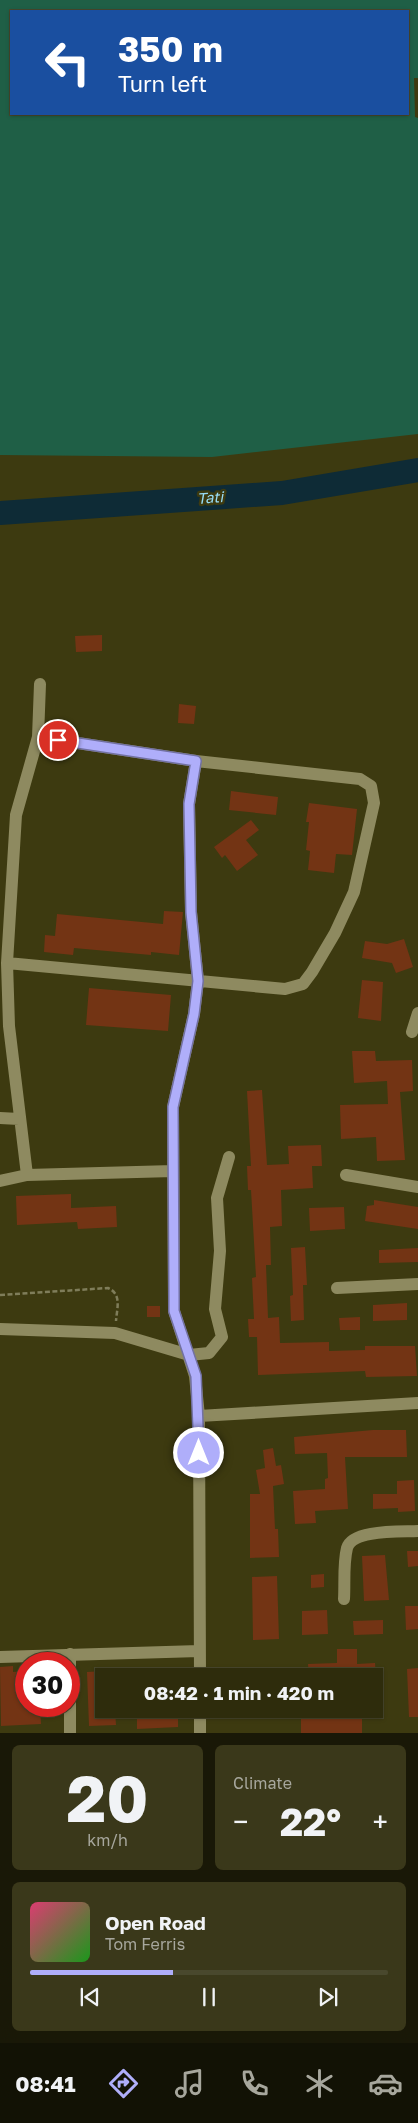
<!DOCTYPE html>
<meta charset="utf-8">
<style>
:root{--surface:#2e2c0c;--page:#3a381a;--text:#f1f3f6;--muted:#a7a79d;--line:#49482d;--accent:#afaefa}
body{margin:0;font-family:"Golos Text",sans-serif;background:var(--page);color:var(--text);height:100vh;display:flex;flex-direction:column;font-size:19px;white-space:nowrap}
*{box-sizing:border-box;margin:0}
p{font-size:16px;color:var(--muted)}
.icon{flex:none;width:28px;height:28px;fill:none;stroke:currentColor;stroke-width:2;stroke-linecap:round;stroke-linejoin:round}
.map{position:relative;height:1733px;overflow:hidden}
.panel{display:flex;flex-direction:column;gap:12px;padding:12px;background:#191807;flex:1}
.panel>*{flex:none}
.guide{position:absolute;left:10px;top:10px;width:399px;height:105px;border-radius:0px;box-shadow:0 1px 4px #0004,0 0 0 1px var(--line);background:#1a4fa0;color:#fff;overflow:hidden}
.speed{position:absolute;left:15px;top:1652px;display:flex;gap:10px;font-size:25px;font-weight:700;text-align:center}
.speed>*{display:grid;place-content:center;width:65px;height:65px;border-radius:50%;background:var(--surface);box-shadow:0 1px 4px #0004,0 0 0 1px var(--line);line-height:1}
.speed .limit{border:8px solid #d22;background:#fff;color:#111}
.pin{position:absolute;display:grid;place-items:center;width:42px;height:42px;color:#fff;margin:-21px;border:2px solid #fff;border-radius:50%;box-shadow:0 1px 5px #0007}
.me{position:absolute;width:55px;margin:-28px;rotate:0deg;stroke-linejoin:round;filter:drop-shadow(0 0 4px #0008)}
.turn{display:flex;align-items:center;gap:18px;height:105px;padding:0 25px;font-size:22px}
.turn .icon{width:65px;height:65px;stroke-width:2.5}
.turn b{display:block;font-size:35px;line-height:42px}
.big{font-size:38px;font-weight:700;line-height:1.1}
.panel .card{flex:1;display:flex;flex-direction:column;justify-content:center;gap:8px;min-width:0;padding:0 18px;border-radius:8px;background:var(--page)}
.panel .dial{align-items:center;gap:0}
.dial b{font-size:65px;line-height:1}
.song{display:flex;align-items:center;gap:15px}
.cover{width:60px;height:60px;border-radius:8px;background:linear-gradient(135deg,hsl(340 70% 55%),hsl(120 70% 35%))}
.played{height:5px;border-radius:2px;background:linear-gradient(90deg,var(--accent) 40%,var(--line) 40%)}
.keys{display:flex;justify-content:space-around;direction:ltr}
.heat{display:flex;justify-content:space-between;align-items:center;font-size:28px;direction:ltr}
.panel .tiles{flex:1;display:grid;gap:12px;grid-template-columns:1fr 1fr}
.card:last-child{grid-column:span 2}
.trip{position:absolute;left:95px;top:1668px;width:288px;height:50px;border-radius:0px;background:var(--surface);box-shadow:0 1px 4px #0004,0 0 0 1px var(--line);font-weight:700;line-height:50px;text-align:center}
.dock{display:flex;height:80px;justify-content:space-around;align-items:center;background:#121205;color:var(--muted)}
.dock .icon{width:35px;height:35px}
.dock .current{color:var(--accent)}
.dock b{font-size:22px;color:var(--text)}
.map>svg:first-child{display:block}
.green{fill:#1f5f46;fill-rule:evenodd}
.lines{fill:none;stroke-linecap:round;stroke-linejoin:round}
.river{stroke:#0e2b36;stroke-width:24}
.building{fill:#733414}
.path{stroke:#7f7d5a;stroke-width:2.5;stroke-dasharray:5 2.5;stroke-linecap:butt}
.minor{stroke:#8e8a60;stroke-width:12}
.route-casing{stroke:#7271a2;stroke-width:12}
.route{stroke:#afaefa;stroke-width:9}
.labels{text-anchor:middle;stroke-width:5;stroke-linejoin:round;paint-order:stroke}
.water-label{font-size:15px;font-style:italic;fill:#97dbf5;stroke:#3d3a10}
</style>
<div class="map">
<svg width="418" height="1733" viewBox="0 0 418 1733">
<rect width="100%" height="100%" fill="#3d3a10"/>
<path class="green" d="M0 0H418V78H414L415 117 418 118V434L212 457 0 455ZM11 11H408V114H11Z"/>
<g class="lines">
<path class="river" d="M0 513 282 493 418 470"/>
</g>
<path class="building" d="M102 635V651L76 652 75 636Z
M179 704 196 706 194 724 178 723Z
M231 791 278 797 276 815 229 810Z
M309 803 357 809 352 855 336 854 334 873 308 870 310 851 306 850 309 822H306Z
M251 820 259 830 246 840 258 855 237 871 225 855 222 858 214 847Z
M164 911 183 912 179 955 151 952V955L74 948 73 955 44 952 45 935 55 936 57 914 163 924Z
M404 939 413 967 396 973 392 963 362 958 365 941 387 944Z
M362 980 383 982 381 1021 358 1018Z
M89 988 171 995 168 1031 86 1025Z
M352 1051H375L376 1061 412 1060 413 1091 400 1092 405 1160 377 1161 376 1137 341 1139 340 1105 388 1104 387 1081 354 1083Z
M262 1090 267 1165 289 1164 288 1146 321 1145 322 1166H312L313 1188 281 1190 282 1226 270 1227 271 1265H266L268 1318 279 1317 280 1343 329 1342V1351L365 1350V1346H415L417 1376 366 1377 365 1371 258 1375 257 1337H249L248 1319H254L252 1278 256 1277 251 1190H248L247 1166H251L247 1091Z
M71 1194V1208L116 1206 117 1227 78 1229 77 1222 17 1225 16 1196Z
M374 1200 418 1207V1229L365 1221 367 1206 374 1205Z
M344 1207 345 1229 310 1231 309 1208Z
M305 1247 307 1285H303L304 1320 291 1321 290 1296 293 1295 291 1248Z
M418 1248V1262L379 1263V1250Z
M407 1303V1320L373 1321V1305Z
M147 1306H160V1317H147Z
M360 1317V1330H340L339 1318Z
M373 1430H406L407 1457H345L348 1509 315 1511 316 1523 295 1524 293 1491 325 1489V1479L328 1478 327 1453 295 1454 294 1437Z
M273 1448 276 1466 281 1465 284 1484 273 1486 275 1529H278L279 1557 250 1558V1494H260L256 1470 265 1468 263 1450Z
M414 1480 415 1511 398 1512V1508L373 1509V1494H397V1481Z
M407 1551H418V1566L408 1567Z
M385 1555 389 1600 364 1601 362 1556Z
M324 1574V1587L311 1588V1575Z
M277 1576 279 1639 253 1640 252 1577Z
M405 1606H418V1629L406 1630Z
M327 1610 328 1634 302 1635V1611Z
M383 1620V1634L354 1635 353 1621Z
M337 1649H357V1664L375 1663 376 1676H309L308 1664 337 1663Z
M13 1666V1672L26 1671V1706H40L41 1724 1 1726 0 1667Z
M418 1668V1717H409L407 1669Z
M104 1671V1710H115L116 1725 89 1726 87 1672Z
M362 1712V1733H301V1713Z
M178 1714V1727L137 1729V1716Z"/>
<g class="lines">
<path class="path" d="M0 1295 108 1288C122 1294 117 1308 116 1321"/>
<path class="minor" d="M196 761 189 804 191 912 198 981 194 1014 173 1107 174 1311 195 1376 199 1416 200 1676
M7 963 285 989 303 984 312 972 335 933 354 892 374 803 371 786 360 779 196 761 38 737
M412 1032 418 1013
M0 1118 19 1119
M27 1175 9 1026 7 963 16 815 38 737 40 684
M346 1175 418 1187
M0 1181 27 1175 173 1171
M337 1288 418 1284
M0 1329 115 1333 189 1355 209 1353 222 1337 215 1309 220 1251 217 1198 229 1157
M199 1416 418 1403
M344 1599C345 1583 343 1564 347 1548 352 1529 402 1532 418 1531
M0 1657 199 1651
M200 1709V1733
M70 1733V1654"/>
</g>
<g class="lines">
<defs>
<path id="route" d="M58 740 196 761 189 804 191 912 198 981 194 1014 173 1107 174 1297V1311L196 1376 199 1453"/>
</defs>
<use href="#route" class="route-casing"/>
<use href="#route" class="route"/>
</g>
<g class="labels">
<g class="water-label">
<text transform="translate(210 498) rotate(-4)" y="5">Tati</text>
</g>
</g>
</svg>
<div class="speed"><div class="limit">30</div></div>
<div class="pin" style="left:58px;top:740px;background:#d93025"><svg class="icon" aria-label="arrive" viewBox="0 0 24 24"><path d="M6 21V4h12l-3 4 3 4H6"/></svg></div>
<svg class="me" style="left:199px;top:1453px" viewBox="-20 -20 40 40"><circle r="17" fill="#afaefa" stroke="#fff" stroke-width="3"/><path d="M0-11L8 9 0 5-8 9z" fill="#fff"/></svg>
<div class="trip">08:42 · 1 min · 420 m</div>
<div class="guide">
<div class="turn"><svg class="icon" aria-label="left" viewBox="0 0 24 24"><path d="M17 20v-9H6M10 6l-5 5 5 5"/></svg><div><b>350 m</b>Turn left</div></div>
</div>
</div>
<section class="panel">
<div class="tiles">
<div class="card dial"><b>20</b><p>km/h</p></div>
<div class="card"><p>Climate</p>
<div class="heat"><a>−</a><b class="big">22°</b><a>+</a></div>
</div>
<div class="card">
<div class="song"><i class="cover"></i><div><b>Open Road</b><p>Tom Ferris</p></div></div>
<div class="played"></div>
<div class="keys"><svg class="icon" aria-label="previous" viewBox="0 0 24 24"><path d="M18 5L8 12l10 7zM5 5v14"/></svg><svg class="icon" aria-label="pause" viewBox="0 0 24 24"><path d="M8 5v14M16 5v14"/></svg><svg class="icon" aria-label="next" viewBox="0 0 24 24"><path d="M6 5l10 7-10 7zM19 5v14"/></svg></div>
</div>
</div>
</section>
<nav class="dock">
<b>08:41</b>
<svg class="icon current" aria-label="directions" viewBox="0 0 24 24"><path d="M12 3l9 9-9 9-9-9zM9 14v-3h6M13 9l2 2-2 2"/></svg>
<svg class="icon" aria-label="music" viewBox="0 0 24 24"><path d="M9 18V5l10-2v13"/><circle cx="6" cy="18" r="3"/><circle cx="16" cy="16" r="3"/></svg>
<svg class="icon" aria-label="phone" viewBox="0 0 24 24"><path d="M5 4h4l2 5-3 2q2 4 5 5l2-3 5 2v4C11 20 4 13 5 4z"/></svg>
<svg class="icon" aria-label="climate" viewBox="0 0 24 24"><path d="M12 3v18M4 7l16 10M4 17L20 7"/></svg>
<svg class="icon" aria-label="car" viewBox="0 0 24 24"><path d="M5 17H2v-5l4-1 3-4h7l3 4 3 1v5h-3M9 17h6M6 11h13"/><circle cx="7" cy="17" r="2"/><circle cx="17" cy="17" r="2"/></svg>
</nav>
